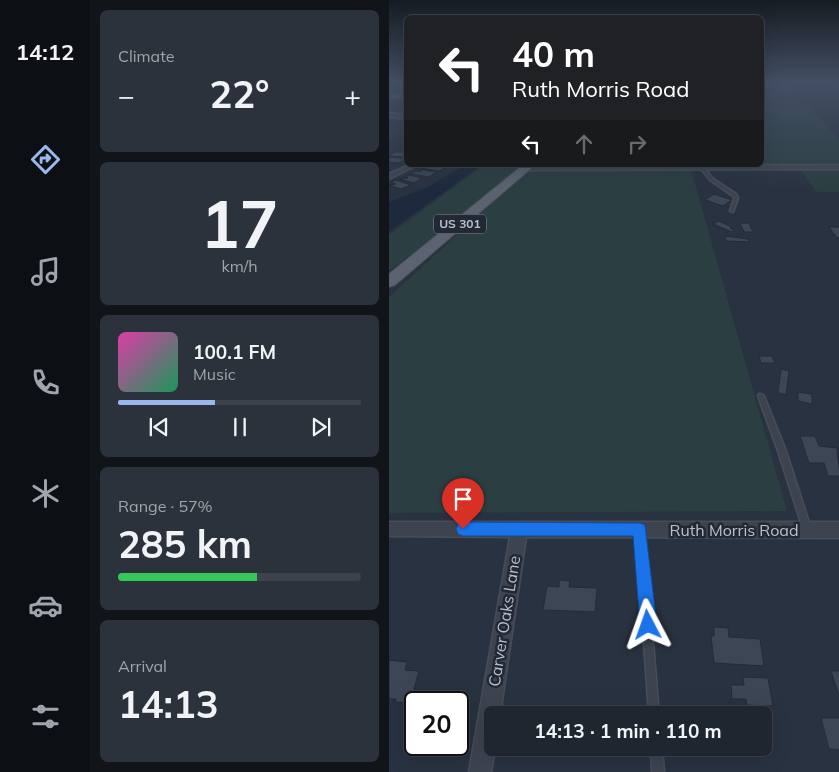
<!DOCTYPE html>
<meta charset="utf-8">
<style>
:root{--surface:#1f2630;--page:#2c323c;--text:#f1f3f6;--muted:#a1a5ab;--line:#3c434c;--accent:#9bb8ee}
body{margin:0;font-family:Mulish,sans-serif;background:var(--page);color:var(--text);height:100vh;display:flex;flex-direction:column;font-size:19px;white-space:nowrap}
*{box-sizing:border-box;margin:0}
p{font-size:16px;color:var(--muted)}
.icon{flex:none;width:28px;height:28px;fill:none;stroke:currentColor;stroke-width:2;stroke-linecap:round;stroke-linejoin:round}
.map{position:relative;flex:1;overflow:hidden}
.drawer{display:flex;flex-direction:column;gap:10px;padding:10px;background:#11151a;width:299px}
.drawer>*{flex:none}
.top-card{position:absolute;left:15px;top:15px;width:360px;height:152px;border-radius:8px;box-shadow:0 5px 20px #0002,0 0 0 1px var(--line);background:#202124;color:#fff;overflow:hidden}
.speed{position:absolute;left:15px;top:691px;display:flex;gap:10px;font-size:25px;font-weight:700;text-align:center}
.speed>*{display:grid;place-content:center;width:65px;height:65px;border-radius:50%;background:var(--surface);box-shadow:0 5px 20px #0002,0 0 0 1px var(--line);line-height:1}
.speed .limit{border:2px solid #111;border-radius:8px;background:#fff;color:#111}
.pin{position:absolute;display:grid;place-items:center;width:42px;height:42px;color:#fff;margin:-51px -21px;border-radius:50% 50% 50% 0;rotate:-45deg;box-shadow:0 0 5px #0007}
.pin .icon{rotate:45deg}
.me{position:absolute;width:55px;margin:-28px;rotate:356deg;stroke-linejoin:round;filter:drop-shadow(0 0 4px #0008)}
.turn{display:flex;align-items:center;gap:18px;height:105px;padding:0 25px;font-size:22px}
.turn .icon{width:65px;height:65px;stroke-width:2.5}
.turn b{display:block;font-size:35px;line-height:42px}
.lanes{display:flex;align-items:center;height:48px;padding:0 25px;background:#0003;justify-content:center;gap:25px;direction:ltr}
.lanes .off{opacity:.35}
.big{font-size:38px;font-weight:700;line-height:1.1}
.drawer .widget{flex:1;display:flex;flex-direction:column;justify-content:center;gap:8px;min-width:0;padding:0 18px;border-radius:8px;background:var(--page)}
.drawer .dial{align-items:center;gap:0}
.dial b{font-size:65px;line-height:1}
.song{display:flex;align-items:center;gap:15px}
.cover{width:60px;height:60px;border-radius:8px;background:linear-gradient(135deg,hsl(320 70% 55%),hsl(150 70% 35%))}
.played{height:5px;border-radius:2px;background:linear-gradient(90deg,var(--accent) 40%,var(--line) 40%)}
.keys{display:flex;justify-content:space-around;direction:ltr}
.heat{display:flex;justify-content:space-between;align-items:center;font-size:28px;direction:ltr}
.charge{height:8px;border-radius:4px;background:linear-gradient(90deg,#34c759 57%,var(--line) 0)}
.trip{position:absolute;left:95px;top:706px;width:288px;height:50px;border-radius:8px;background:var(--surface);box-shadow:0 5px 20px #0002,0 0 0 1px var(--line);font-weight:700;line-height:50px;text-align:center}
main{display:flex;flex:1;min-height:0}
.dock{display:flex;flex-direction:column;width:90px;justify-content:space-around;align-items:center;background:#0c0f13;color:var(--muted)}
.dock .icon{width:35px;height:35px}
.dock .current{color:var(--accent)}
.dock b{font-size:22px;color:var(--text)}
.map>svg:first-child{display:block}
.green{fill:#2b3e41}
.water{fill:#1d293d}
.building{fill:#3c4655;stroke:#242b37}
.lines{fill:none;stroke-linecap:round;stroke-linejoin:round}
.lane-casing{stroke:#474d59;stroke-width:3}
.street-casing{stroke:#474d59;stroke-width:3}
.secondary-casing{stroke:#474d59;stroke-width:2}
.primary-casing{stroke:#474d59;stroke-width:2}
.path{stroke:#455659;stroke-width:1;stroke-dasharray:1 1;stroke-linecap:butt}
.lane{fill:#3d4450;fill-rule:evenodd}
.street{fill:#3d4450;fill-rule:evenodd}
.secondary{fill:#4c5462;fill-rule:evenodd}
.primary{fill:#5c6370;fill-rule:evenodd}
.route{fill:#1a73e8;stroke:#114b97}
.labels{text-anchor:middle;stroke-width:5;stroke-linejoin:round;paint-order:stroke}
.shield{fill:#222935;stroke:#8c939d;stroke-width:1}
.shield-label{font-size:12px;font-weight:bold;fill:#bac0ca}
.near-street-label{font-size:16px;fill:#bac0ca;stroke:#222935}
</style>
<main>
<nav class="dock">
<b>14:12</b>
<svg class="icon current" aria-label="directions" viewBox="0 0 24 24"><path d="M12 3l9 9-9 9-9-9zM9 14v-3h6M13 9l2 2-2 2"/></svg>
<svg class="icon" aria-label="music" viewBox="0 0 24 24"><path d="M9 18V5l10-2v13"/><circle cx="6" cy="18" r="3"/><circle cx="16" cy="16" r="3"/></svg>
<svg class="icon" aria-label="phone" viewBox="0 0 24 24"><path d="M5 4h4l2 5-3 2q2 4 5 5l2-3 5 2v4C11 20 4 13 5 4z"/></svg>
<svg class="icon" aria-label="climate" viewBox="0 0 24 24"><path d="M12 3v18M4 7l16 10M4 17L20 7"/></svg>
<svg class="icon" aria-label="car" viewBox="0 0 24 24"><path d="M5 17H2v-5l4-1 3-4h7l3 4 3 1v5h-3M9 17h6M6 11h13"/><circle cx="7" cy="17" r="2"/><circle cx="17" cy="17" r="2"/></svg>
<svg class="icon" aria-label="filters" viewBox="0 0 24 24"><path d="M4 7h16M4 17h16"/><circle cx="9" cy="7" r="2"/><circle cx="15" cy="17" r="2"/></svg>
</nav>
<section class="drawer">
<div class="widget"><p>Climate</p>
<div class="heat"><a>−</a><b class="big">22°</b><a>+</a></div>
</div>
<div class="widget dial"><b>17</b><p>km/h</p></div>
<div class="widget">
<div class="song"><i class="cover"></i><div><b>100.1 FM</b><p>Music</p></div></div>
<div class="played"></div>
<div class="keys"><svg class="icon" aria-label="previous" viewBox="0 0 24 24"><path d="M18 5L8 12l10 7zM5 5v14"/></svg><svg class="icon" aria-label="pause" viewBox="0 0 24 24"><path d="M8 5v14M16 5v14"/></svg><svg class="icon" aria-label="next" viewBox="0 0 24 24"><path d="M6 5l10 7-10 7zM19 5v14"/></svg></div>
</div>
<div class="widget"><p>Range · 57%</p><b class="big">285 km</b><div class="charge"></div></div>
<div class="widget"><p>Arrival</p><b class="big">14:13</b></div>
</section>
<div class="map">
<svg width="451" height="772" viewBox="0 0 451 772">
<rect width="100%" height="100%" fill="#293240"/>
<path class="green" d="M373 82H395L450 139V166H143L372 165Z
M95 165H138L0 271V235Z
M140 169H302L398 511 0 513V297Z
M411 169H450V192H428Z"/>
<path class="water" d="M76 165H92L0 232V202L37 188Z"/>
<path class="building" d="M5 152H18V157L0 156Z
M0 157 18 159 9 163 0 162Z
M39 165H49L58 166 51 171 32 168 42 166Z
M34 170 48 172 40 177 22 174 27 171 32 172 30 171Z
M20 175 33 178 25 183 11 179 19 178 16 177Z
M7 180 22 185 12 189 0 185 7 184 2 182Z
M325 194 343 200 334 206 316 200Z
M330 221 343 227 341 228 346 231 343 232 324 224Z
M351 223H360L364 232H355Z
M440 227H451V238H448Z
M336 236 359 239 360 242 337 241Z
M370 356H383L386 363H372Z
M392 369 400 371 397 395 389 393Z
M409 392 423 394V404L409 401Z
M411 436H426L430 446 448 448 451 476H439L435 463H420Z
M170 580 181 581 180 587 208 588 206 612 154 610 158 586 170 587Z
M325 627 339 628 340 637 371 639 375 666 325 663 322 636H325Z
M0 660 18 662 16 670 30 671 21 703 6 702 7 699H0Z
M442 671H451V699Z
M354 677 379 678 384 706 358 705 357 699H343L342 685H355Z
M432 718H451V750L440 749Z"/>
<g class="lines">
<defs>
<path id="lane" d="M312 166H314L323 178 347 194 349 198 344 212 341 211 345 198 344 196 321 180 311 167Z
M370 394H372L375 396 397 451 422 529 421 532 418 533 415 532 414 529 389 451 369 396Z
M251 527 254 528 255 531 270 715H260L247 531 248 528Z
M262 748H273L275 772H263Z"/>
<path id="street" d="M0 113 18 115V119L0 117Z
M20 165H28L0 179V174Z
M451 165V169L138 170 135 168 138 166Z
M0 522H451V538L137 537 111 715H104V748H106L102 772H80L121 537 0 536Z"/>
<path id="secondary" d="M0 94 18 95V99L0 98Z"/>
<path id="primary" d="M134 165H146L6 285 0 287V274Z"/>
</defs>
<use href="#lane" class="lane-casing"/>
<use href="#street" class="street-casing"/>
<use href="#secondary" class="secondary-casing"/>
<use href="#primary" class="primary-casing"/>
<path class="path" d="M0 131 2 135 0 138"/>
<use href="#lane" class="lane"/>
<use href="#street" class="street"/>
<use href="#secondary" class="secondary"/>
<use href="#primary" class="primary"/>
</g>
<linearGradient id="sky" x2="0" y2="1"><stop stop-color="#171c23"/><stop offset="0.43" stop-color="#434f64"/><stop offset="1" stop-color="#434f64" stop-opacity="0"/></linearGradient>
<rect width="451" height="190" fill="url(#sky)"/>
<path class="route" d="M74 522 251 523 256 525 268 625 265 631 259 633 253 631 251 625 244 536H74L69 534 67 529 69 524Z"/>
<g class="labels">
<rect class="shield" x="45" y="214.5" width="52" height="19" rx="4"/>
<g class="shield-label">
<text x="71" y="228">US 301</text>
</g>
<g class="near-street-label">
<text x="345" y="536">Ruth Morris Road</text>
<text transform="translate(115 621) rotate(-81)" y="6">Carver Oaks Lane</text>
</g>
</g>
</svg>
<div class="speed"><div class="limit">20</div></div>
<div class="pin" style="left:74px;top:529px;background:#d93025"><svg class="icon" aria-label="arrive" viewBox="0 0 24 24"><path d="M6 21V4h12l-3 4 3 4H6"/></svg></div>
<svg class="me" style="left:259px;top:625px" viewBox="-20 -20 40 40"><path d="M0-17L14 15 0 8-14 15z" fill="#1a73e8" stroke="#fff" stroke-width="4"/></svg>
<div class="trip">14:13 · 1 min · 110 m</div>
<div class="top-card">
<div class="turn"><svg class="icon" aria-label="left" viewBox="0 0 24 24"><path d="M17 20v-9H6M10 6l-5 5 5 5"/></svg><div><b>40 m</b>Ruth Morris Road</div></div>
<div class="lanes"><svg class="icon" aria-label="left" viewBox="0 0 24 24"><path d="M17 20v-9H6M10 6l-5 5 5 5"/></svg><svg class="icon off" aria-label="ahead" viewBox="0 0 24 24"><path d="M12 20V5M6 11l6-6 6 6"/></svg><svg class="icon off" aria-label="right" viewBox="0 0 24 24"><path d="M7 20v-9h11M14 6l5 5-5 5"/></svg></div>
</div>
</div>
</main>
